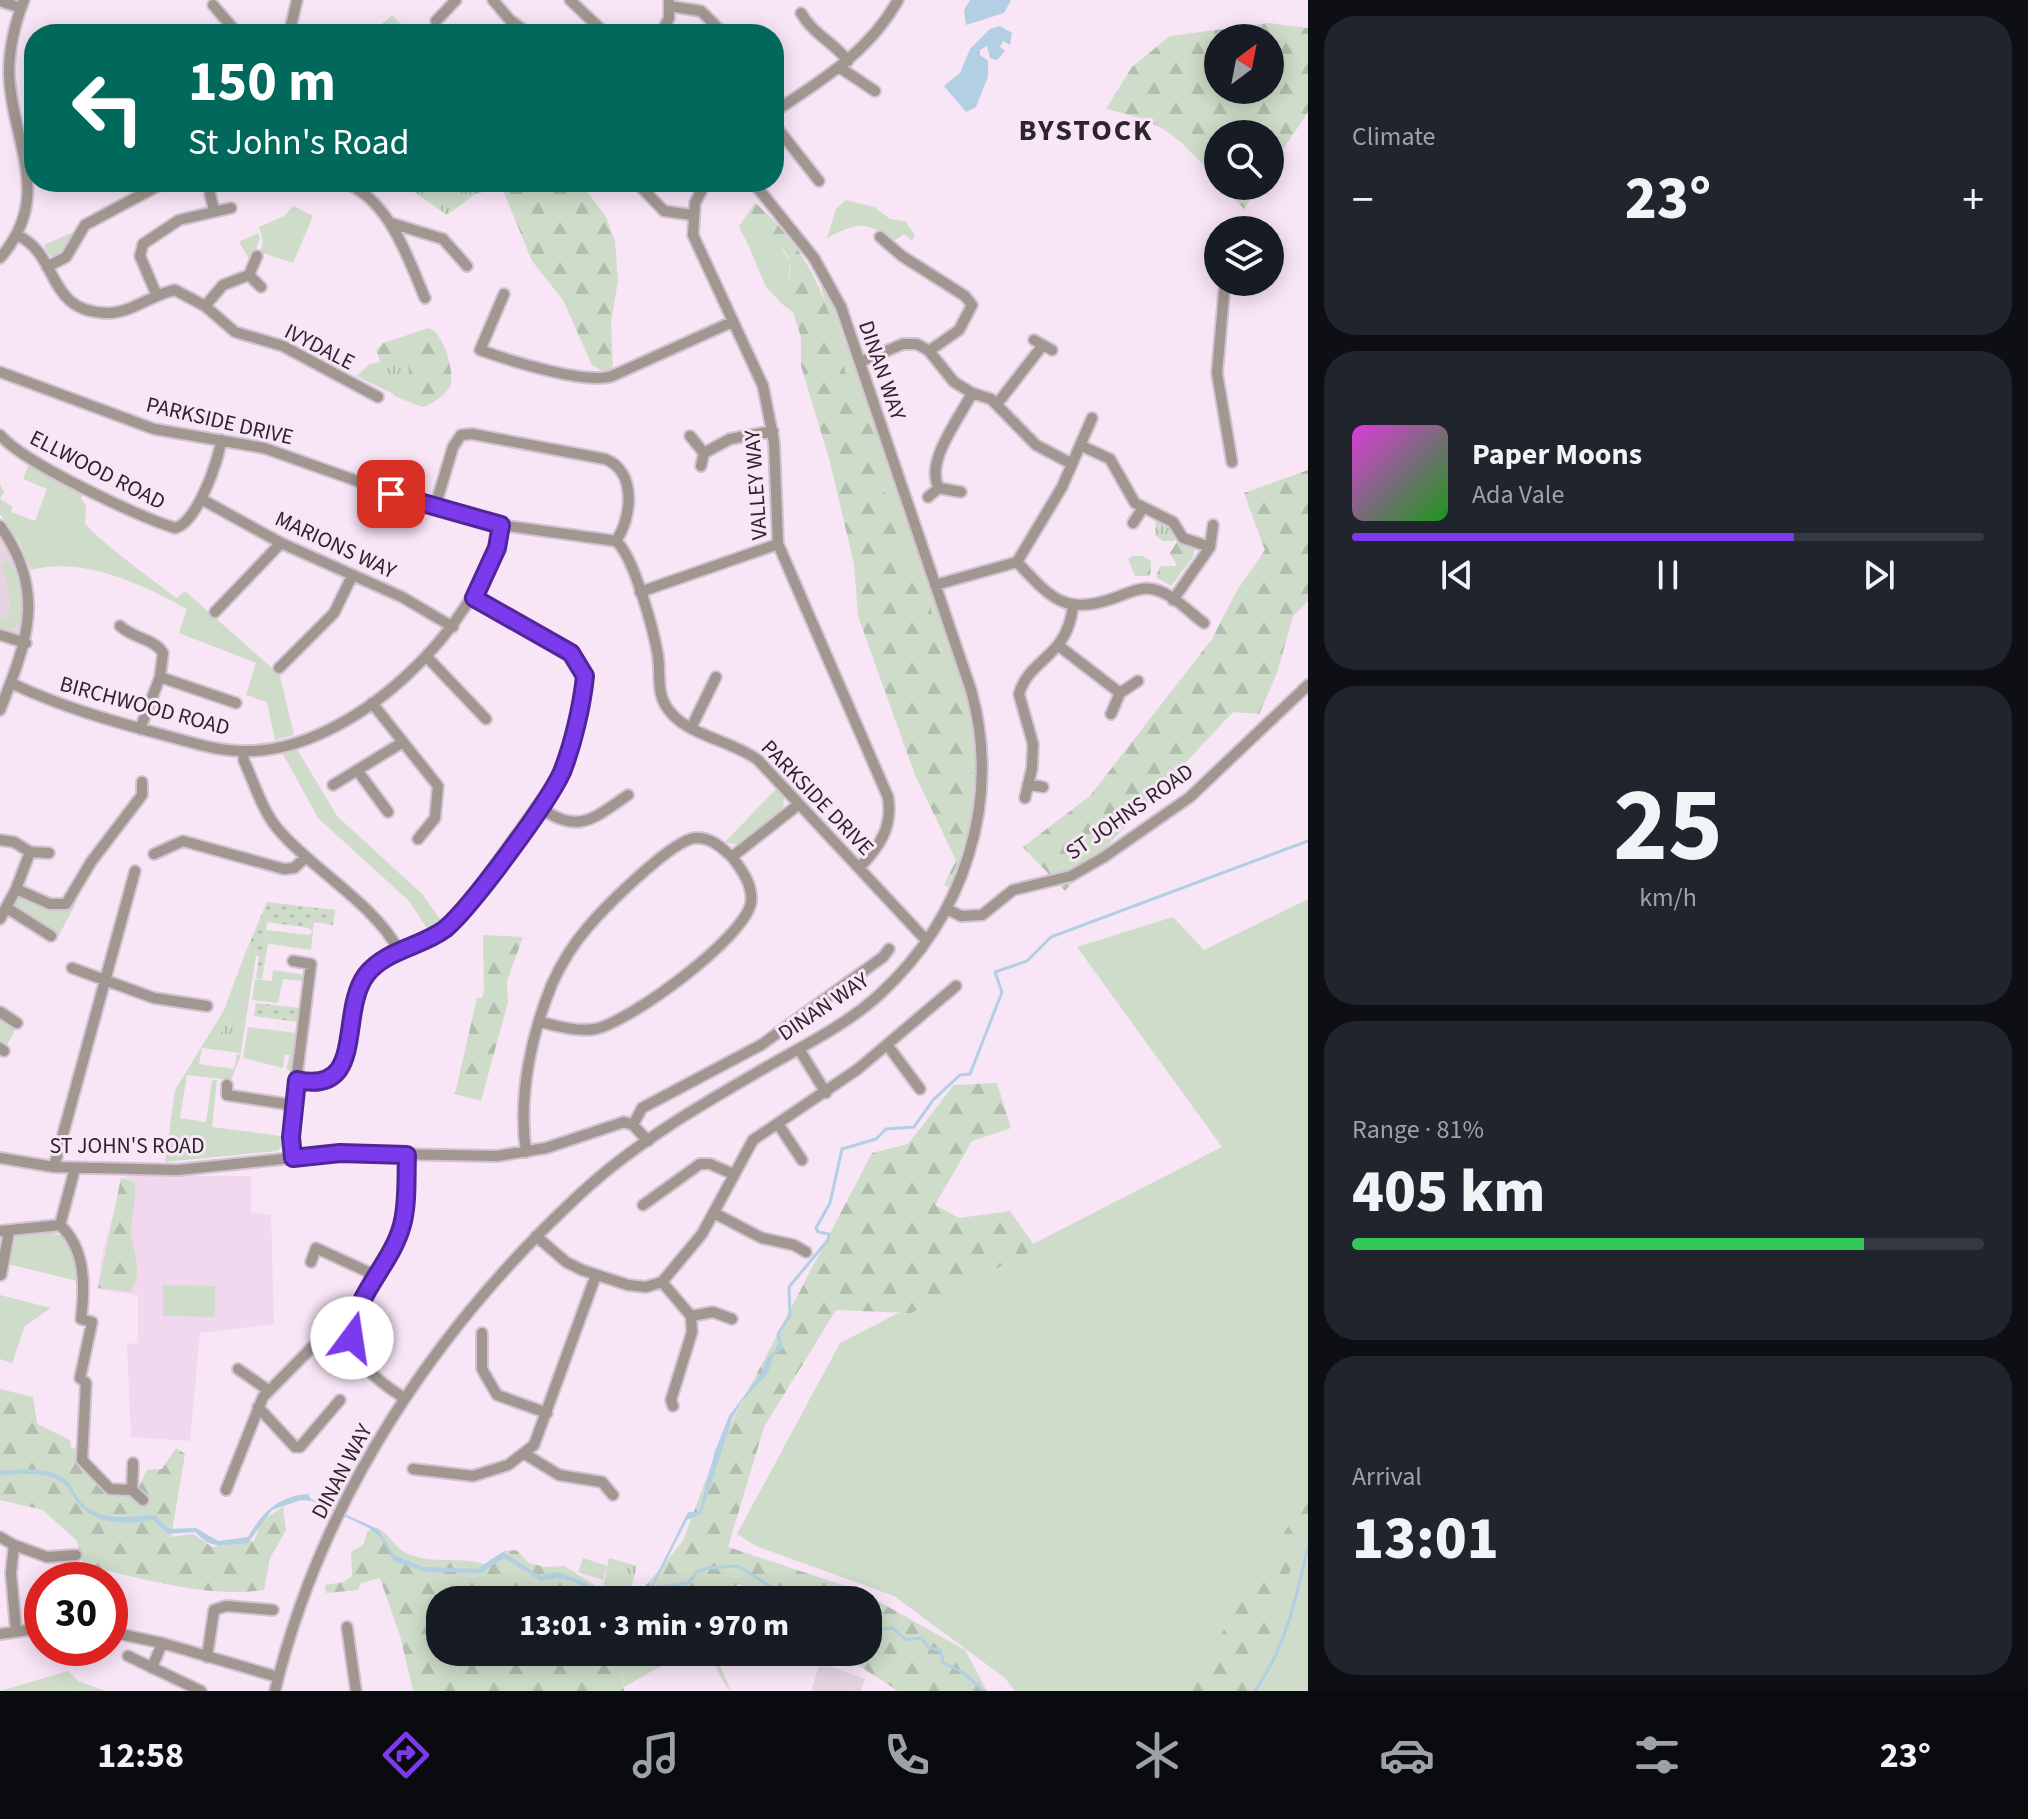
<!DOCTYPE html>
<meta charset="utf-8">
<style>
:root{--surface:#171b24;--page:#20242c;--text:#f1f3f6;--muted:#9ea1a6;--line:#363941;--accent:#7c3aed}
body{margin:0;font-family:"Source Sans 3",sans-serif;background:var(--page);color:var(--text);height:100vh;display:flex;flex-direction:column;font-size:30px;white-space:nowrap}
*{box-sizing:border-box;margin:0}
p{font-size:26px;color:var(--muted)}
.icon{flex:none;width:44px;height:44px;fill:none;stroke:currentColor;stroke-width:2;stroke-linecap:round;stroke-linejoin:round}
.map{position:relative;flex:1;overflow:hidden}
.panel{display:flex;flex-direction:column;gap:16px;padding:16px;background:#0d0f14;width:720px}
.panel>*{flex:none}
.hud{position:absolute;left:24px;top:24px;width:760px;height:168px;border-radius:32px;box-shadow:0 4px 20px #0003;background:#00695c;color:#fff;overflow:hidden}
.needle{width:52px;rotate:32deg}
.controls{position:absolute;left:1204px;top:24px;display:grid;gap:16px}
.controls a{display:grid;place-items:center;width:80px;height:80px;border-radius:50%;background:var(--surface);box-shadow:0 4px 20px #0003;font-size:40px}
.speed{position:absolute;left:24px;top:1562px;display:flex;gap:16px;font-size:40px;font-weight:700;text-align:center}
.speed>*{display:grid;place-content:center;width:104px;height:104px;border-radius:50%;background:var(--surface);box-shadow:0 4px 20px #0003;line-height:1}
.speed .limit{border:12px solid #d22;background:#fff;color:#111}
.pin{position:absolute;display:grid;place-items:center;width:68px;height:68px;color:#fff;margin:-34px;border-radius:16px;box-shadow:0 4px 12px #0006}
.me{position:absolute;width:88px;margin:-44px;rotate:14deg;stroke-linejoin:round;filter:drop-shadow(0 0 6px #0008)}
.turn{display:flex;align-items:center;gap:28px;height:168px;padding:0 32px;font-size:36px}
.turn .icon{width:104px;height:104px;stroke-width:2.5}
.turn b{display:block;font-size:56px;line-height:68px}
.big{font-size:60px;font-weight:800;line-height:1.1}
.panel .card{flex:1;display:flex;flex-direction:column;justify-content:center;gap:12px;min-width:0;padding:0 28px;border-radius:32px;background:var(--page)}
.panel .dial{align-items:center;gap:0}
.dial b{font-size:104px;line-height:1}
.song{display:flex;align-items:center;gap:24px}
.cover{width:96px;height:96px;border-radius:12px;background:linear-gradient(135deg,hsl(300 70% 55%),hsl(120 70% 35%))}
.played{height:8px;border-radius:4px;background:linear-gradient(90deg,var(--accent) 70%,var(--line) 70%)}
.keys{display:flex;justify-content:space-around;direction:ltr}
.heat{display:flex;justify-content:space-between;align-items:center;font-size:44px;direction:ltr}
.charge{height:12px;border-radius:6px;background:linear-gradient(90deg,#34c759 81%,var(--line) 0)}
.trip{position:absolute;left:426px;top:1586px;width:456px;height:80px;border-radius:32px;background:var(--surface);box-shadow:0 4px 20px #0003;font-weight:800;line-height:80px;text-align:center}
.dock{display:flex;height:128px;justify-content:space-around;align-items:center;background:#090b0e;color:var(--muted)}
.dock .icon{width:56px;height:56px}
.dock .selected{color:var(--accent)}
.dock b{font-size:36px;color:var(--text)}
main{display:flex;flex:1;min-height:0}
.map>svg:first-child{display:block}
.commercial{fill:#e6d4e3}
.built{fill:#f1d8ee}
.grass{fill:#cedcc9}
.forest{fill:url(#forest-firs);fill-rule:evenodd}
.park{fill:url(#park-tufts)}
.garden{fill:url(#garden-dots)}
.water{fill:#b2cfe3}
.lines{fill:none;stroke-linecap:round;stroke-linejoin:round}
.stream{stroke:#b2cfe3;stroke-width:3}
.minor-casing{stroke:#d3c2d2;stroke-width:14}
.minor{stroke:#a09791;stroke-width:10}
.route-casing{stroke:#51269a;stroke-width:20}
.route{stroke:#7c3aed;stroke-width:14}
.labels{text-anchor:middle;stroke-width:6;stroke-linejoin:round;paint-order:stroke}
.street-label{font-size:22px;fill:#2c252c;stroke:#f8e5f6}
.district-label{font-size:30px;font-weight:bold;letter-spacing:2px;fill:#2c252c;stroke:#f8e5f6}
</style>
<main>
<div class="map">
<svg width="1308" height="1691" viewBox="0 0 1308 1691">
<defs>
<pattern id="forest-firs" width="22" height="20" patternUnits="userSpaceOnUse" patternTransform="scale(2)"><rect width="22" height="20" fill="#cedcc9"/><path d="M5 1l3.5 6h-7zM16 11l3.5 6h-7z" fill="#b1bdad"/></pattern>
<pattern id="park-tufts" width="24" height="20" patternUnits="userSpaceOnUse" patternTransform="scale(2)"><rect width="24" height="20" fill="#cedcc9"/><path d="M3 7l-1-3M5 7V3M7 7l1-3M15 17l-1-3M17 17v-4M19 17l1-3" fill="none" stroke="#b1bdad"/></pattern>
<pattern id="garden-dots" width="8" height="8" patternUnits="userSpaceOnUse" patternTransform="scale(2)"><rect width="8" height="8" fill="#cedcc9"/><path d="M2 2h.1M6 6h.1" fill="none" stroke="#b1bdad" stroke-width="1.8" stroke-linecap="round"/></pattern>
</defs>
<rect width="100%" height="100%" fill="#f8e5f6"/>
<path class="commercial" d="M0 535 19 574 25 610 24 639 0 632Z
M820 1663 865 1679 861 1691H811Z"/>
<path class="built" d="M125 1176H251V1212L271 1215 274 1324 200 1333 190 1441 131 1437 127 1344 138 1343V1295L97 1289 104 1245Z"/>
<path class="grass" d="M846 200 874 207 890 219 905 221 915 235 912 241 904 234 895 240C863 222 862 221 827 238L836 209Z
M293 206 313 216 293 263 260 252 263 242 259 227 284 216Z
M78 230 64 253 57 259 48 254 44 245Z
M763 231 776 236 790 263 787 302 783 305 766 287 749 247 755 234Z
M258 233 260 238 251 262 239 242Z
M826 286 970 703C983 768 976 827 951 889L947 887 963 849 965 816 974 796 969 714 943 660 922 571 910 566 904 556 895 517 873 462 877 443 853 402 821 287Z
M28 466 84 492 81 499 86 505 85 523C94 537 160 586 177 598L185 591 273 669 280 676 294 735 275 740 267 702 246 695 256 663 179 633 187 609C141 584 84 556 31 570L19 542 0 514V484L4 492 0 499 13 507 11 512 35 521 47 489 23 479Z
M8 560 17 575 23 612V618L10 632 0 629V617L8 619C11 604 9 572 0 565Z
M297 749 337 816 422 894 442 922 428 930 409 901 318 818 283 754Z
M777 788 784 797 783 810 738 845 725 842Z
M19 895 59 910 77 901 58 937 14 905Z
M1308 899V1691H1015L1005 1678 894 1596 756 1546 737 1534 840 1343 1222 1147 1077 947 1173 917 1204 950Z
M266 930 308 935 313 932 311 950 264 943Z
M245 954 256 956 245 1025 225 1020 219 1043 241 1050V1053L202 1048 199 1064 234 1069 237 1054 241 1055 231 1080 187 1075 180 1118 206 1122 212 1080H217L212 1127 280 1136 284 1137 285 1144 277 1151 165 1162 175 1090 224 1010Z
M273 970 301 974 304 981 283 979 278 1003 252 1000 255 979 272 981Z
M0 1015 17 1026 6 1047 0 1043Z
M248 1027 297 1033 291 1079 289 1070 286 1069 290 1055H285L283 1068 243 1058Z
M51 1232C74 1238 80 1261 77 1281L8 1264 16 1235Z
M163 1285 215 1286V1317L163 1316Z
M0 1295 51 1308 25 1326 12 1363 0 1359Z
M583 1558 607 1566 603 1580 578 1572Z
M624 1652 637 1655 644 1652H714L731 1691C722 1684 719 1669 711 1659 698 1641 640 1678 624 1687L619 1662Z
M68 1671 78 1681 105 1691H0Z"/>
<path class="forest" d="M392 15 407 30 417 34H372Z
M1268 23 1308 28V112L1270 169V134H1218V181C1178 137 1166 122 1106 109L1132 67 1170 36ZM1218 38H1270V90H1218Z
M469 182H580L606 217 615 241 618 281 611 322 613 371 606 373 592 365 563 300 532 261 502 188 475 194Z
M1222 186H1259L1244 209Z
M755 203C823 262 832 320 853 402L863 411 878 443 873 462 895 517 904 556 910 566 922 571 943 660 969 714 974 796 965 816 963 849 947 887 944 885 956 860 915 775 858 616 854 564 830 462 801 366V337L793 312 783 305 787 302C785 289 792 276 790 264 788 251 774 234 762 231L755 235 749 247 739 226Z
M429 328C443 332 454 370 451 384 448 394 431 405 422 407L394 396 376 350 383 343Z
M1308 470V601L1293 616 1277 673 1259 714 1233 712 1065 891 1023 847 1090 796 1212 639 1236 592 1265 550 1244 493Z
M1179 539 1195 549 1193 557 1171 586 1156 577 1160 566H1177L1170 553Z
M1133 556H1142L1151 561 1150 576H1135L1128 559Z
M483 935 523 937 507 981 508 1002 481 1101 455 1094 477 998H482L484 992Z
M997 1083 1011 1128 972 1141 935 1205 959 1218 1010 1211 1036 1248 911 1313 836 1310 764 1427 728 1547 860 1591 965 1650 987 1691H898L838 1652H868V1600H781L738 1584 719 1600H440V1652H624L619 1662 624 1691H413L401 1639 380 1578 361 1583 358 1590 326 1593 325 1585 344 1582 352 1576 351 1552 363 1545 368 1531 377 1528C390 1534 394 1547 406 1553 430 1565 459 1556 484 1564L504 1551 516 1550 529 1563 545 1567 564 1566 610 1595 631 1597 648 1583 683 1541 717 1450 872 1153 908 1144 954 1085Z
M121 1178 135 1182C137 1200 130 1220 131 1234 134 1255 144 1272 130 1292L98 1288Z
M0 1389 33 1397 37 1424 70 1440 71 1448 77 1449 75 1458 113 1494 147 1499 138 1488 147 1470 162 1469 176 1448 185 1454 171 1537 193 1534 212 1547 254 1541 263 1520 283 1507 286 1530 270 1558 264 1590C209 1599 137 1577 83 1565L77 1541 43 1510 0 1500Z
M1308 1494V1513L1252 1691H1186Z"/>
<path class="park" d="M400 182H469L475 194 447 215Z
M407 356 409 373 400 397 356 376 370 364Z
M1156 519 1170 525 1177 538 1173 541H1163L1155 535Z
M225 1020 245 1025 241 1050 218 1043Z
M609 1558 637 1566 629 1595 603 1587Z"/>
<path class="garden" d="M267 902 335 910 333 925 314 922 313 932 309 928 267 922 264 942 268 943 262 979 256 978 259 956 245 954Z
M256 1003 300 1008 298 1022 254 1016Z"/>
<path class="water" d="M970 0H1011L1004 13 966 25 964 10Z
M1000 26 1012 33 1010 45 1003 41 1000 47 1005 51 997 60 990 58 987 46 980 50V55L988 61V77L976 107 966 112 944 86 960 73 970 49 990 29Z
M779 1340 784 1348 773 1356 768 1373 742 1401 732 1419 701 1514 687 1520 653 1587 637 1600H630L650 1588 688 1512H699L715 1451 729 1416 762 1372 767 1358 778 1348Z
M30 1469C85 1473 64 1497 93 1511 112 1521 134 1516 155 1515L169 1529 196 1528 218 1541 248 1537C262 1513 278 1496 308 1494L311 1499 378 1529 394 1555 423 1567 477 1569 503 1552 541 1576 558 1572 586 1583 598 1600H593C583 1580 560 1575 541 1581L504 1558 481 1573 426 1572 394 1561 381 1538 369 1528 312 1501 301 1500 272 1510 248 1543 219 1546 206 1542 195 1532 168 1534 153 1520C125 1524 96 1526 77 1502 72 1495 70 1487 62 1482 43 1471 21 1474 0 1475V1471Z"/>
<g class="lines">
<path class="stream" d="M780 1342 778 1334 790 1315 789 1287 828 1240 829 1234 818 1232 816 1228 830 1203 842 1149 876 1139 886 1129 914 1127 933 1100 960 1075 970 1074 1002 992 995 972 1027 961 1051 937 1308 841
M651 1588 688 1583 697 1572 708 1568 738 1566 773 1588 820 1600
M868 1622 883 1629 893 1628 906 1640 921 1638 928 1647 941 1651 943 1663 961 1671 984 1691
M1255 1691C1286 1647 1296 1598 1308 1547"/>
<defs>
<path id="minor" d="M493 0 510 20 529 34
M570 0 606 34
M0 1 21 8
M213 5 238 34
M669 6 701 11 724 34
M801 13C813 34 833 42 848 61
M436 21 456 0
M98 34V33
M283 34 290 30 297 0
M661 34 669 18V2
M839 67 875 91
M774 112C822 80 869 52 898 0
M774 124 819 181
M344 182C390 201 407 256 425 298
M636 182 664 211 692 215
M706 182 695 203 693 235 763 386 774 442 778 544 888 797C893 828 879 847 859 868
M210 194 214 210
M391 223 443 239 467 266
M1243 230 1245 226
M17 235C61 255 45 314 110 313 132 312 153 294 175 290L205 306 235 332 283 346 378 397
M880 237 902 256 965 296 972 305 959 330 929 351
M0 258C55 195 11 142 9 73 9 49 15 23 24 0
M47 267 66 257 85 225 165 182
M249 275 261 287
M1225 282 1217 373 1232 462
M504 294 480 350C508 360 585 385 612 376L732 322
M157 296 140 256 143 244 179 220 231 208
M205 306 223 285 249 275 257 256
M1034 340 1052 350
M860 362 903 344H917L929 351 954 382 972 393 991 399 1036 445 1072 464
M0 372 154 429 264 448 411 500 501 525 616 541C634 556 654 632 658 656 661 678 655 696 672 714 690 735 734 742 758 760L926 940
M997 404 1043 345
M0 435C24 463 137 516 175 528 196 524 219 461 221 440
M690 436 704 453 730 439 773 431
M1080 445 1110 459 1135 503 1173 522 1183 538 1210 547
M701 466 704 453
M939 488C924 462 960 418 972 393
M928 497 939 488 961 492
M201 499 281 543 402 597 453 627
M435 507 453 447 461 435 472 434 605 459C637 471 632 518 616 541
M1133 523 1143 508
M0 526C47 592 27 642 0 710
M1017 562C1051 598 1065 617 1117 597 1128 593 1140 587 1152 589 1171 592 1189 612 1204 623
M935 585 1017 562 1062 487 1092 418
M640 592 778 544
M1173 600 1210 547 1213 525
M215 612 281 543
M120 626C132 638 155 639 163 653L160 677 140 729
M0 635 26 643
M1059 646 1120 693 1138 681
M426 656 486 719
M279 668 334 613 352 576
M160 677 236 703
M11 683C59 706 108 720 160 734 187 741 215 751 243 751 351 754 481 626 501 525
M372 703 438 786 435 818 418 839
M1111 714 1120 693
M691 728 716 677
M243 751 244 761C254 782 262 810 277 828 311 869 375 904 399 951
M357 770 388 812
M1028 784 1043 787
M333 785 403 742
M1025 798 1032 768 1033 744 1019 694C1030 657 1066 659 1073 607
M539 807C578 835 593 819 628 795
M0 840 14 842 30 852 16 889 50 904H66L91 862 142 795V782
M30 852 49 853
M154 854 183 841 284 869 294 868 305 858
M7 908 51 936
M947 909 961 916 982 915 1013 890 1071 876 1104 857 1190 797 1308 685
M0 919 16 889
M72 968 154 998 207 1006
M0 1012 17 1023
M540 1022C558 1026 577 1032 595 1029 630 1022 746 937 751 902 753 885 742 870 732 857
M888 1046 920 1089
M0 1048 4 1051
M799 1049 826 1093
M297 1080C363 1094 341 1023 361 984 379 949 429 943 457 918L562 772 585 681 578 660 474 598
M227 1085V1095L293 1105
M778 1124 802 1160
M633 1125 642 1108 761 1045 883 957 889 949
M526 1152C518 1097 531 1035 552 984 561 964 574 943 588 927 605 907 672 840 695 838 711 837 721 847 732 857L799 804
M0 1158 54 1167 178 1170 340 1153 497 1156 546 1148 624 1122 633 1125 648 1141
M293 1158V1105L311 964 293 961
M54 1167 135 871
M643 1205 700 1164H710L733 1174
M714 1213 762 1238 794 1245 806 1252
M60 1225C86 1249 85 1287 81 1319L92 1322 80 1378 86 1383 82 1460 110 1489 132 1490 143 1500
M0 1231 60 1225 75 1168
M536 1236 566 1262 582 1270 628 1285 646 1287 662 1282 702 1234 753 1140 858 1069 956 986
M311 1262 316 1248 377 1276
M1 1275 9 1232
M662 1282 691 1316 692 1332 671 1400 673 1406
M691 1316 713 1312 732 1319
M482 1333V1369L497 1395 547 1413
M238 1369 268 1390
M404 1398C305 1336 372 1304 401 1229 409 1207 406 1179 407 1155
M258 1407 295 1447H300L340 1400
M525 1454 559 1475 602 1482 613 1495
M413 1469 473 1476 508 1465 534 1445 596 1275
M132 1490 133 1463
M226 1490 263 1397 329 1330 352 1329
M0 1537 14 1545 11 1573 16 1631
M14 1545 47 1557 76 1555
M347 1627 356 1691
M110 1632 162 1643 278 1677
M0 1634 42 1628
M128 1656 201 1691
M207 1657 214 1610 226 1606 273 1610
M152 1668 162 1643
M275 1691C321 1499 435 1329 578 1196 634 1143 704 1103 770 1065 807 1044 847 1024 879 995 964 917 1002 802 971 690L841 307 814 258 753 182"/>
</defs>
<use href="#minor" class="minor-casing"/>
<use href="#minor" class="minor"/>
</g>
<g class="lines">
<defs>
<path id="route" d="M352 1338C353 1295 391 1266 402 1225 408 1203 406 1178 407 1155L340 1153 293 1158 291 1137 297 1080C367 1095 338 1013 366 975 385 950 421 947 445 929 471 907 548 803 562 772 573 744 582 706 585 676L571 653 474 598 497 548 501 525 391 494"/>
</defs>
<use href="#route" class="route-casing"/>
<use href="#route" class="route"/>
</g>
<g class="labels">
<g class="street-label">
<text transform="translate(320 346) rotate(27)" y="8">IVYDALE</text>
<text transform="translate(883 370) rotate(71)" y="8">DINAN WAY</text>
<text transform="translate(220 420) rotate(13)" y="8">PARKSIDE DRIVE</text>
<text transform="translate(98 469) rotate(27)" y="8">ELLWOOD ROAD</text>
<text transform="translate(755 485) rotate(-94)" y="8">VALLEY WAY</text>
<text transform="translate(336 544) rotate(25)" y="8">MARIONS WAY</text>
<text transform="translate(145 705) rotate(15)" y="8">BIRCHWOOD ROAD</text>
<text transform="translate(818 797) rotate(46)" y="8">PARKSIDE DRIVE</text>
<text transform="translate(1129 811) rotate(-35)" y="8">ST JOHNS ROAD</text>
<text transform="translate(823 1006) rotate(-34)" y="8">DINAN WAY</text>
<text x="127" y="1153">ST JOHN'S ROAD</text>
<text transform="translate(341 1471) rotate(-62)" y="8">DINAN WAY</text>
</g>
<g class="district-label">
<text x="1086" y="140">BYSTOCK</text>
</g>
</g>
</svg>
<div class="controls">
<a><svg class="needle" viewBox="-14 -14 28 28"><path d="M0-13l5 13h-10z" fill="#e53935"/><path d="M0 13l5-13h-10z" fill="#9ea1a6"/></svg></a>
<a><svg class="icon" aria-label="search" viewBox="0 0 24 24"><circle cx="10" cy="10" r="6"/><path d="M15 15l6 6"/></svg></a>
<a><svg class="icon" aria-label="layers" viewBox="0 0 24 24"><path d="M12 4l9 5-9 5-9-5zM3 14l9 5 9-5"/></svg></a>
</div>
<div class="speed"><div class="limit">30</div></div>
<div class="pin" style="left:391px;top:494px;background:#d93025"><svg class="icon" aria-label="arrive" viewBox="0 0 24 24"><path d="M6 21V4h12l-3 4 3 4H6"/></svg></div>
<svg class="me" style="left:352px;top:1338px" viewBox="-20 -20 40 40"><circle r="19" fill="#fff"/><path d="M0-13L10 11 0 6-10 11z" fill="#7c3aed"/></svg>
<div class="trip">13:01 · 3 min · 970 m</div>
<div class="hud">
<div class="turn"><svg class="icon" aria-label="left" viewBox="0 0 24 24"><path d="M17 20v-9H6M10 6l-5 5 5 5"/></svg><div><b>150 m</b>St John's Road</div></div>
</div>
</div>
<section class="panel">
<div class="card"><p>Climate</p>
<div class="heat"><a>−</a><b class="big">23°</b><a>+</a></div>
</div>
<div class="card">
<div class="song"><i class="cover"></i><div><b>Paper Moons</b><p>Ada Vale</p></div></div>
<div class="played"></div>
<div class="keys"><svg class="icon" aria-label="previous" viewBox="0 0 24 24"><path d="M18 5L8 12l10 7zM5 5v14"/></svg><svg class="icon" aria-label="pause" viewBox="0 0 24 24"><path d="M8 5v14M16 5v14"/></svg><svg class="icon" aria-label="next" viewBox="0 0 24 24"><path d="M6 5l10 7-10 7zM19 5v14"/></svg></div>
</div>
<div class="card dial"><b>25</b><p>km/h</p></div>
<div class="card"><p>Range · 81%</p><b class="big">405 km</b><div class="charge"></div></div>
<div class="card"><p>Arrival</p><b class="big">13:01</b></div>
</section>
</main>
<nav class="dock">
<b>12:58</b>
<svg class="icon selected" aria-label="directions" viewBox="0 0 24 24"><path d="M12 3l9 9-9 9-9-9zM9 14v-3h6M13 9l2 2-2 2"/></svg>
<svg class="icon" aria-label="music" viewBox="0 0 24 24"><path d="M9 18V5l10-2v13"/><circle cx="6" cy="18" r="3"/><circle cx="16" cy="16" r="3"/></svg>
<svg class="icon" aria-label="phone" viewBox="0 0 24 24"><path d="M5 4h4l2 5-3 2q2 4 5 5l2-3 5 2v4C11 20 4 13 5 4z"/></svg>
<svg class="icon" aria-label="climate" viewBox="0 0 24 24"><path d="M12 3v18M4 7l16 10M4 17L20 7"/></svg>
<svg class="icon" aria-label="car" viewBox="0 0 24 24"><path d="M5 17H2v-5l4-1 3-4h7l3 4 3 1v5h-3M9 17h6M6 11h13"/><circle cx="7" cy="17" r="2"/><circle cx="17" cy="17" r="2"/></svg>
<svg class="icon" aria-label="filters" viewBox="0 0 24 24"><path d="M4 7h16M4 17h16"/><circle cx="9" cy="7" r="2"/><circle cx="15" cy="17" r="2"/></svg>
<b>23°</b>
</nav>
